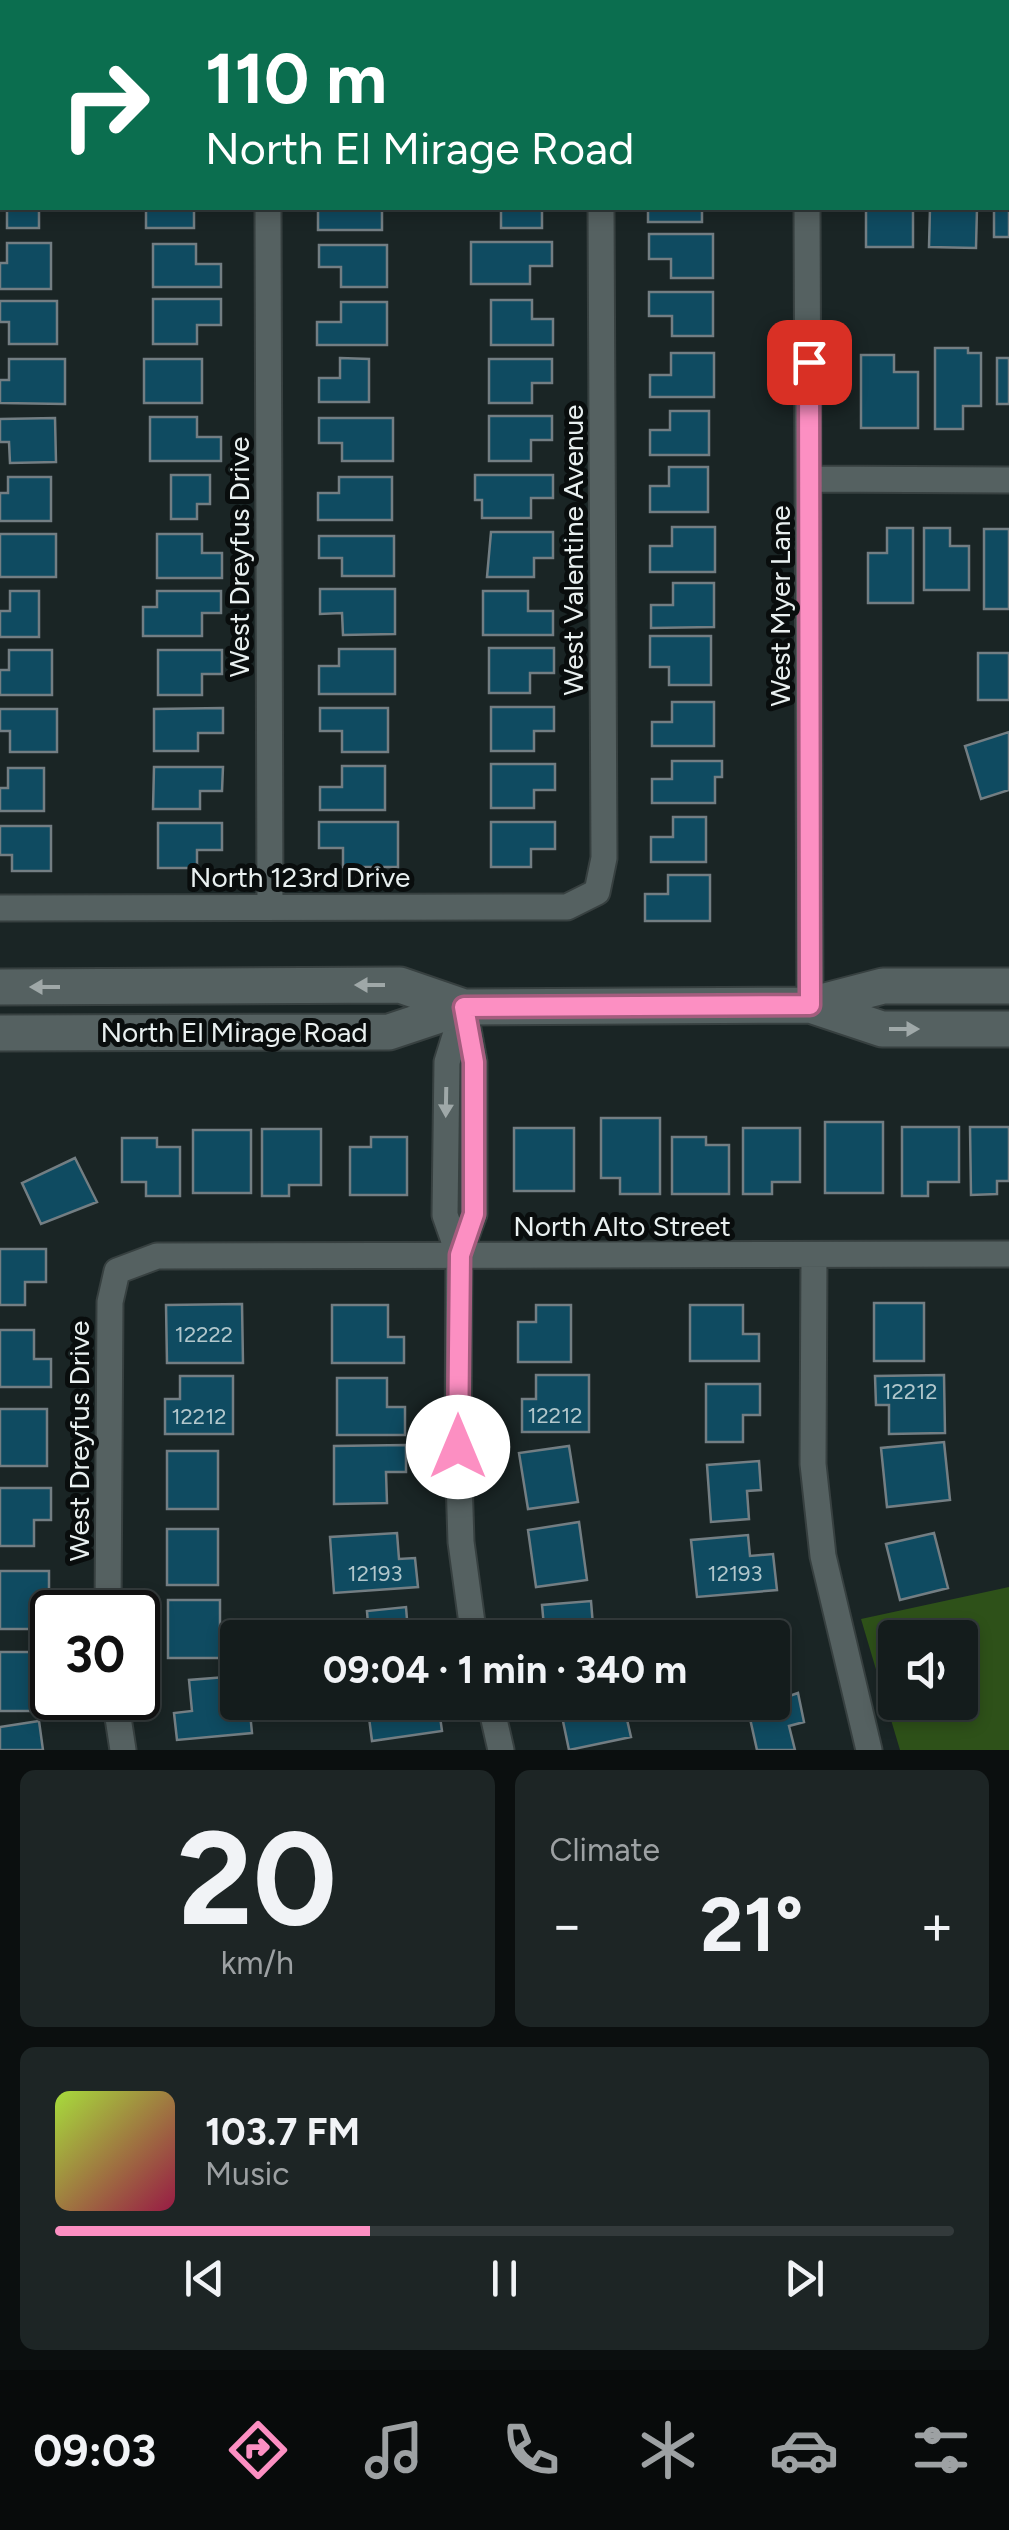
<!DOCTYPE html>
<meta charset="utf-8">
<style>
:root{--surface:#141c1c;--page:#1d2525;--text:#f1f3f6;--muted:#9da1a3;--line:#333a3b;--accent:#fc8fc2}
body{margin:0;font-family:Figtree,sans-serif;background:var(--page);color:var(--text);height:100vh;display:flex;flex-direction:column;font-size:38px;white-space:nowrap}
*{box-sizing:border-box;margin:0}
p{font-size:32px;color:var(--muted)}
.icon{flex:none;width:55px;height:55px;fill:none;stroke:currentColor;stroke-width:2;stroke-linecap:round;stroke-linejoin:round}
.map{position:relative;height:1750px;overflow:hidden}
.drawer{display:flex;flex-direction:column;gap:20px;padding:20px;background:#0b0f0f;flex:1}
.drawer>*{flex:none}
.banner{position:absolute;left:0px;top:0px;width:1010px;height:210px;box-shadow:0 5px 15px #0003,0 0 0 2px var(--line);background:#0b6e4f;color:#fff;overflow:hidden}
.controls{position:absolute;left:878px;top:1620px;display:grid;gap:20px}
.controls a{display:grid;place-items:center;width:100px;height:100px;border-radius:10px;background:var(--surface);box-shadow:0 5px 15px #0003,0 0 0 2px var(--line);font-size:50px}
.speed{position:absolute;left:30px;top:1590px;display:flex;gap:20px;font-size:50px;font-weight:700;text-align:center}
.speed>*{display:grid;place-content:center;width:130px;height:130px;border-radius:50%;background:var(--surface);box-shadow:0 5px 15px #0003,0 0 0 2px var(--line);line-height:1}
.speed .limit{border:5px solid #111;border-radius:15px;background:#fff;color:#111}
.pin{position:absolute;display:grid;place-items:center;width:85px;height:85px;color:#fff;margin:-42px;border-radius:20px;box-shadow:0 5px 15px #0006}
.me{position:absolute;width:110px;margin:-55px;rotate:0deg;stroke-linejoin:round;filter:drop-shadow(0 0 8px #0008)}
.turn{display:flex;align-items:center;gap:35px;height:210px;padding:0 40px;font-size:45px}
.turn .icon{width:130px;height:130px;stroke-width:2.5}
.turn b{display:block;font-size:70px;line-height:85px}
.big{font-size:75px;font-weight:700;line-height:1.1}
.drawer .card{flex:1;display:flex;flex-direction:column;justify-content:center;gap:15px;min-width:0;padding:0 35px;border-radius:15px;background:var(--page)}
.drawer .dial{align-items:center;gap:0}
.dial b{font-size:130px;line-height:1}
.song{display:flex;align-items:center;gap:30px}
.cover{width:120px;height:120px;border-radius:15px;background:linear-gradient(135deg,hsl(80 70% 55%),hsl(340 70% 35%))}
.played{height:10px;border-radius:5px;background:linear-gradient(90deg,var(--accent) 35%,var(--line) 35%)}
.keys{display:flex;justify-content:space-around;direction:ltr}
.heat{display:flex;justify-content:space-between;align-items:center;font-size:55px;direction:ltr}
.drawer .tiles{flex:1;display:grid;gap:20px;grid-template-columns:1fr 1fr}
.card:last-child{grid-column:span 2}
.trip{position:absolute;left:220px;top:1620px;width:570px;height:100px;border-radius:10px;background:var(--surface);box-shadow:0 5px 15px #0003,0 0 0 2px var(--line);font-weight:700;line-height:100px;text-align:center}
.menu{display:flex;height:160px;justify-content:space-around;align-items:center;background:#080b0b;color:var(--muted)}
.menu .icon{width:70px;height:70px}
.menu .current{color:var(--accent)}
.menu b{font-size:45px;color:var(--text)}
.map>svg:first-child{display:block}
.green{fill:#2e5119;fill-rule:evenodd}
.building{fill:#0f4b61;stroke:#737e83;stroke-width:2.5}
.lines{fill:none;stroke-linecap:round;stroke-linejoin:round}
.street-casing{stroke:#374040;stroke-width:29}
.secondary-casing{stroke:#374040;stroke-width:39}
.street{stroke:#556161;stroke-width:25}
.secondary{stroke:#556161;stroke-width:35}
.oneway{fill:#9fa8a8}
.route-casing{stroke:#a45d7e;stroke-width:25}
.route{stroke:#fc8fc2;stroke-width:18}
.labels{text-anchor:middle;stroke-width:10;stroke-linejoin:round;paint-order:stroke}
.number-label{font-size:22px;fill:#b2c7cc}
.street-label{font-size:28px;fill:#e9f0f0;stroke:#090d0d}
</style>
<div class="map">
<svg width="1009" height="1750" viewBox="0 0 1009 1750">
<rect width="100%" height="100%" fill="#1a2525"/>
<path class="green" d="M1009 1587V1750H900L861 1619ZM895 1638H960V1702H895Z"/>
<path class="building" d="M0 184 2 208H39V228H7V209H0Z
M1009 196V237H994V208H1008Z
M146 208H221H194V228H146Z
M318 208H382V230H318Z
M501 208H542V228H501Z
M648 208H702V222H648Z
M866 208H913V247H866Z
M930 208H977L976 248 929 247Z
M649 234H713V278H671V259H649Z
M471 242H552V266H530V284H471Z
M7 243H51V289H0V263H7Z
M153 244H196V264H221V287H153Z
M319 245H387V287H341V267H319Z
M649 292H713V336H672V316H649Z
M153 299H221V325H197V344H153Z
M491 300H532V319H553V345H491Z
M0 301H57V344H9V322H0Z
M341 302H387V345H317V322H341Z
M935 348H968V353H981V406H963V429H935Z
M671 353H714V397H650V375H671Z
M861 355H894V372H918V428H861Z
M340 358 369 359V402H319V378H340Z
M997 358H1009V404H997Z
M9 359H65V404L0 403V380H9Z
M144 359H202V403H144Z
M489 359H552V383H532V403H489Z
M670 411H709V455H650V430H670Z
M489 416H552V440H531V461H489Z
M150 417H197V437H221V461H150Z
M55 418 56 462 10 463 9 442H0V419Z
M319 418H393V461H342V443H319Z
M669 467H708V512H650V486H669Z
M171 475H210V504H197V519H171Z
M475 475H553V498H531V518H482V500H475Z
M8 477H51V521H0V493H8Z
M339 477H392V520H318V493H339Z
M672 527H715V572H650V546H672Z
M887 528H913V603H868V553H887Z
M924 528H950V546H969V590H924Z
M984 529H1009V609H984Z
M491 532H553V558H534V577H487Z
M0 534H56V577H0Z
M157 534H202V553H222V578H157Z
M319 536H394V576H342V558H319Z
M673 583H714V627L651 628V605H673Z
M320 589H395V634L343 635 342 613 320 614Z
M10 591H39V637H0V611H10Z
M157 591H221V613H202V636H143V607H157Z
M483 591H528V611H553V635H483Z
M650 636H711V685H669V667H650Z
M489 648H554V673H530V693H489Z
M339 649H395V694H319V666H339Z
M9 650H52V695H0V670H9Z
M158 650H222V674H202V695H158Z
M978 653H1009V700H978Z
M672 702H714V746H652V722H672Z
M491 707H554V731H534V751H491Z
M223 708V733H198V751H154V709Z
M320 708H388V752H342V731H320Z
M0 709H57V752H10V731H0Z
M1009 732V790L981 799 965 746Z
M672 761H722V777H715V803H652V779H672Z
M491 764H555V790H534V808H491Z
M342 766H385V810H320V787H342Z
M154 767H223L222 791H200V809H153Z
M8 768H44V811H0V788H8Z
M673 817H706V862H651V837H673Z
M319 822H398V867H343V848H319Z
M491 822H555V849H531V867H491Z
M158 823H222V850H197V868H158Z
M0 826H51V871H12V855H0Z
M668 875H710V921H645V894H668Z
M601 1118H660V1194H620V1178H601Z
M825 1122H883V1193H825Z
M902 1127H959V1182H928V1196H902Z
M970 1127H1009V1181H997V1194L971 1195Z
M514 1128H574V1191H514Z
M743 1128H800V1182H772V1194H743Z
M262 1129H321V1185H289V1196H262Z
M193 1130H251V1193H193Z
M371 1137H407V1195H350V1147H371Z
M672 1137H706V1145H729V1194H672Z
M122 1138H157V1147H180V1196H146V1182H122Z
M75 1158 97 1202 41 1224 22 1183Z
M0 1249H46V1282H25V1305H0Z
M874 1303H924V1361H874Z
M242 1304 243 1363H167L166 1305Z
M332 1305H388V1337H404V1363H332Z
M536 1305H571V1362H518V1322H536Z
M690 1305H743V1334H759V1361H690Z
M0 1330H34V1359H51V1387H0Z
M536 1375H589V1432H522V1399H536Z
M944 1375 945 1433 889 1434V1405H876L875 1376Z
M180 1376H233V1434H165V1399H180Z
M337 1378H387V1407H405V1435H337Z
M706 1384H760V1415H743V1442H706Z
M0 1409H47V1466H0Z
M944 1442 950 1500 887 1507 881 1448Z
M406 1445V1472H386L387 1503 334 1504V1446Z
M569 1446 578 1502 528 1509 519 1453Z
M167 1451H218V1509H167Z
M759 1461 761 1490 747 1491 749 1519 711 1522 707 1465Z
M0 1488H51V1520H34V1546H0Z
M579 1522 587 1580 536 1587 528 1530Z
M167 1529H218V1585H167Z
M397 1533 399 1559 415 1558 418 1587 334 1593 330 1537Z
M934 1533 948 1588 900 1600 886 1544Z
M748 1535 750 1556 773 1554 777 1590 697 1597 691 1540Z
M0 1571H49V1598H34V1629H0Z
M168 1600H220V1658H168Z
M591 1601 594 1638H545L542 1605Z
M406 1607 408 1632 425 1630 426 1638H369L367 1611Z
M784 1621 787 1650 772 1651V1638H734L733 1627Z
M0 1652H52V1677H39V1711H0Z
M238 1676V1702H249L252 1733 177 1740 174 1713 192 1711 189 1680Z
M798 1693 804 1722 789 1726 795 1750H757L747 1705 772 1702Z
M367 1702H438L442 1731 372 1741Z
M559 1702H623L631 1737 569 1750Z
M39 1721 43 1750H0V1727Z"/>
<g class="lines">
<defs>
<path id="street" d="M267 0V2
M600 0V2
M806 0V2
M1008 120H1009
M268 208 270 907
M807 208 810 1005
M810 479 1009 480
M0 908 567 907 597 892 604 858 601 208
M464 1007 474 1062V1214L459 1255 458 1447 461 1542 474 1638
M459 1255 445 1215 447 1062 463 1010
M814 1257 813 1464 823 1556 869 1750
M108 1612 110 1302 117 1271 157 1256 1009 1254
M115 1698 123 1750
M490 1702 501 1750"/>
<path id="secondary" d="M0 987 400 985 464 1007
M810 1005 882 1029H1009
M0 1033 389 1032 464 1007 810 1005 883 986H1009"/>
</defs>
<use href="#street" class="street-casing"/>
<use href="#secondary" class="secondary-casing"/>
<use href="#street" class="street"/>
<use href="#secondary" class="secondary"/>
</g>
<defs><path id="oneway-solid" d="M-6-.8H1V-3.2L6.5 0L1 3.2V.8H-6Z" transform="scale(2.5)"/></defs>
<g class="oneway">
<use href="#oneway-solid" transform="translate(370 985) rotate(180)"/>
<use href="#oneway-solid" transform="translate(45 987) rotate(180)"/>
<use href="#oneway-solid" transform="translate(904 1029)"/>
<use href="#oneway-solid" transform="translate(446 1102) rotate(91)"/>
</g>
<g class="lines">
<defs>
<path id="route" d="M458 1447 460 1255 474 1214V1062L464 1007 810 1005 809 362"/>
</defs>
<use href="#route" class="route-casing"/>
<use href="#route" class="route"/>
</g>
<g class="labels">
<g class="number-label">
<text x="204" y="1342">12222</text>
<text x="910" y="1399">12212</text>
<text x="555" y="1423">12212</text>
<text x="199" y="1424">12212</text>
<text x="375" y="1581">12193</text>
<text x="735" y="1581">12193</text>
</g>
<g class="street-label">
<text transform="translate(573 550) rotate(-90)" y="10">West Valentine Avenue</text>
<text transform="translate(239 557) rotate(-90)" y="10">West Dreyfus Drive</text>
<text transform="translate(780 606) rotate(-90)" y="10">West Myer Lane</text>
<text x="300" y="887">North 123rd Drive</text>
<text x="234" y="1042">North El Mirage Road</text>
<text x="622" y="1236">North Alto Street</text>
<text transform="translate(79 1441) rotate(-90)" y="10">West Dreyfus Drive</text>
</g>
</g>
</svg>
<div class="controls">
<a><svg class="icon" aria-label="sound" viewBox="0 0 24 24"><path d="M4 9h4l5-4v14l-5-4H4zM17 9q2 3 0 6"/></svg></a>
</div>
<div class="speed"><div class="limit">30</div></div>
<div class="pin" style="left:809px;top:362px;background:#d93025"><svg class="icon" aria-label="arrive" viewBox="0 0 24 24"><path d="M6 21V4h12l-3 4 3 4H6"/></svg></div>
<svg class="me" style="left:458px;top:1447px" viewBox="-20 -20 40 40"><circle r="19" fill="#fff"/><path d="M0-13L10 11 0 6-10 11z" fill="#fc8fc2"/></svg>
<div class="trip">09:04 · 1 min · 340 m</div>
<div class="banner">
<div class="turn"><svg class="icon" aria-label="right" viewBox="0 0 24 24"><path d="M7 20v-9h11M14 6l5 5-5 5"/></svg><div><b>110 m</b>North El Mirage Road</div></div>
</div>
</div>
<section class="drawer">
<div class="tiles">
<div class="card dial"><b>20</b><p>km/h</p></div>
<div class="card"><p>Climate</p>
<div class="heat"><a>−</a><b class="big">21°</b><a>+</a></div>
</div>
<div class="card">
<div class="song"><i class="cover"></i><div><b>103.7 FM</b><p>Music</p></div></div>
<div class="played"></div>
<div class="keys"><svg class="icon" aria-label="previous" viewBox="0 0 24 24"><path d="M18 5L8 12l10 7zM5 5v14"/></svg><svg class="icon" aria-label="pause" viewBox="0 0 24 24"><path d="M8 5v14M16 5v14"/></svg><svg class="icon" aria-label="next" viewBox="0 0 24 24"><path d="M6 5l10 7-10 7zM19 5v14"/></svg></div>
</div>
</div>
</section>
<nav class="menu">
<b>09:03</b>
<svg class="icon current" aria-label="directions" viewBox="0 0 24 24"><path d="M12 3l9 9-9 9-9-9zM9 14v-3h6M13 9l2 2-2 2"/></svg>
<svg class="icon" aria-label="music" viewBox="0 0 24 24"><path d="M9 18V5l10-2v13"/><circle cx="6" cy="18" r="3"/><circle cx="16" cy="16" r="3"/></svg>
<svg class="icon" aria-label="phone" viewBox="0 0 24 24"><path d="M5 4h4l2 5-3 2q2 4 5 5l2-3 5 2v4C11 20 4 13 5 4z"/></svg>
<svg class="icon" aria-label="climate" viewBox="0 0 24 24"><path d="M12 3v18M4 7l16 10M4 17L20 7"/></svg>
<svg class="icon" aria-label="car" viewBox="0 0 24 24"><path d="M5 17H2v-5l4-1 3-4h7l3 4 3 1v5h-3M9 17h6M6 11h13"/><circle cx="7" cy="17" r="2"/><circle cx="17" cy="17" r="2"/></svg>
<svg class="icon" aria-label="filters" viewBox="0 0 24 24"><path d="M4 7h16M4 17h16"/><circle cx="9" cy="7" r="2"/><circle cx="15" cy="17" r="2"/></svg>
</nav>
